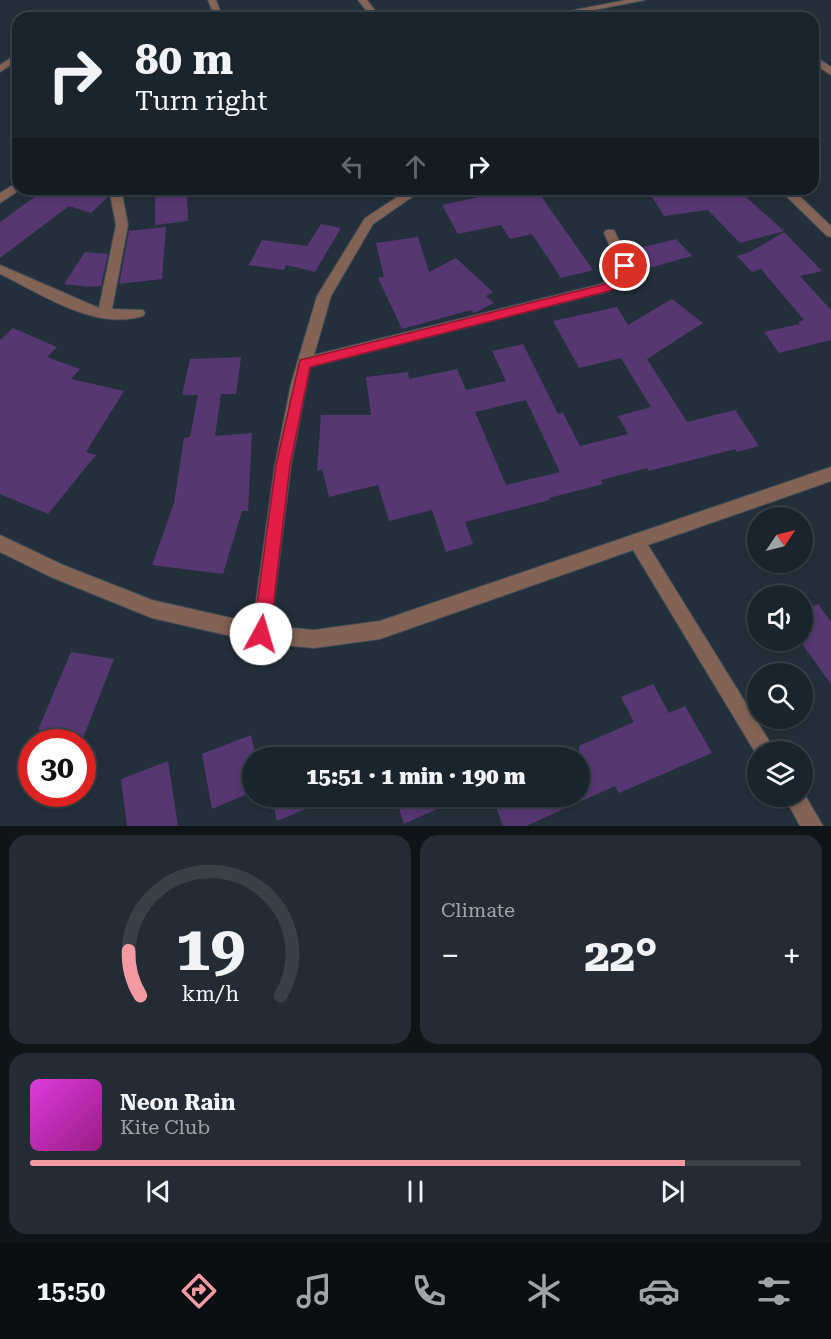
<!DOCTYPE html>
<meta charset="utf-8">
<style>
:root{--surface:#1a242c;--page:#232c34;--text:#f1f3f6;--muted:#9fa4a9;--line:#384148;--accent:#f49aa2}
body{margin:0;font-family:"Roboto Serif",serif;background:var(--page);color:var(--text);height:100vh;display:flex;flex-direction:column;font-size:22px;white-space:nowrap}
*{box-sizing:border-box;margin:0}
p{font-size:20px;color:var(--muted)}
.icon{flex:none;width:33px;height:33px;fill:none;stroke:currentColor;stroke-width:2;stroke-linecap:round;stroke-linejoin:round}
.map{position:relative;height:826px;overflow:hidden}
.side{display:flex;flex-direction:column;gap:9px;padding:9px;background:#0e1418;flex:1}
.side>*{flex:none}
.banner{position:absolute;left:12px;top:12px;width:807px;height:183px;border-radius:18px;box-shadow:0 3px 9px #0003,0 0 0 2px var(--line);background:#1a242c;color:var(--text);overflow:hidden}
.needle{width:39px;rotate:55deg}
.fabs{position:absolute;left:747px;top:507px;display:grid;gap:12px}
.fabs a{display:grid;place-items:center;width:66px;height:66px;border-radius:50%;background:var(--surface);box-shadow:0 3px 9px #0003,0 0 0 2px var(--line);font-size:30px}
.speed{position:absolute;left:18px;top:729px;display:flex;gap:12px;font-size:30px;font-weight:700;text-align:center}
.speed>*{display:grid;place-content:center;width:78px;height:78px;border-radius:50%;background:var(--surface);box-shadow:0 3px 9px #0003,0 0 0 2px var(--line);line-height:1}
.speed .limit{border:9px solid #d22;background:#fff;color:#111}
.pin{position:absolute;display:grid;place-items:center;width:51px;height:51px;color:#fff;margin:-26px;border:3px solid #fff;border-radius:50%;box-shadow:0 2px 6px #0007}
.me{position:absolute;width:66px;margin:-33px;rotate:6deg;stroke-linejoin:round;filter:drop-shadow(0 0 4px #0008)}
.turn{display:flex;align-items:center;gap:21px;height:126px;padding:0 24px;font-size:27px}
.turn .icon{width:78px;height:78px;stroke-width:2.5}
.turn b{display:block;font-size:42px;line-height:51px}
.lanes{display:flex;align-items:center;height:57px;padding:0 24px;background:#0003;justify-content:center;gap:30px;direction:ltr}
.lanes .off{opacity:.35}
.big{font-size:45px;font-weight:800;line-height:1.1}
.side .widget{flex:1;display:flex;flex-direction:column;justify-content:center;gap:9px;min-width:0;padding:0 21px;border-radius:18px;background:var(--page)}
.side .dial{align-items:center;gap:0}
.dial svg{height:156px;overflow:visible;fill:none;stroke:var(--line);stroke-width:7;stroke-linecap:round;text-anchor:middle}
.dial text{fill:var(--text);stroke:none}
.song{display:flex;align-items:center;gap:18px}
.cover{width:72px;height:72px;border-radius:9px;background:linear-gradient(135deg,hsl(300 70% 55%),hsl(310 70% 35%))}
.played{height:6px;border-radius:3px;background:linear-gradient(90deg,var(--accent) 85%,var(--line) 85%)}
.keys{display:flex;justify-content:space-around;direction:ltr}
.heat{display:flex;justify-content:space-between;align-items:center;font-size:33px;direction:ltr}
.side .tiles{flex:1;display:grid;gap:9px;grid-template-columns:1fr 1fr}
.widget:last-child{grid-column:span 2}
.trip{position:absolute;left:242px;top:747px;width:348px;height:60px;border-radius:30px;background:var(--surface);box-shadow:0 3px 9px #0003,0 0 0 2px var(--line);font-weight:800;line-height:60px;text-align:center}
.dock{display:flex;height:96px;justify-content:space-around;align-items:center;background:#0a0e12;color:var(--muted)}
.dock .icon{width:42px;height:42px}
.dock .active{color:var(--accent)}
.dock b{font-size:27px;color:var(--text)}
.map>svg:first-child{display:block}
.building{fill:#573772;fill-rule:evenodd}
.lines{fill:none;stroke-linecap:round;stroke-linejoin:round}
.street-casing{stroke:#404c57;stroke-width:2}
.street{fill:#826355;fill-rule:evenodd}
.route{fill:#e11d48;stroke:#92132f;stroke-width:1.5}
</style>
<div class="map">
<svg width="831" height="826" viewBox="0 0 831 826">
<rect width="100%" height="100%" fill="#23303b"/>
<path class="building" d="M29 189H93L90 191 108 197 91 213 69 206 0 258V222L36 196 28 194Z
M155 189H187L188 221 155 225Z
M480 189H536L593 270 561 278 532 234 510 239 501 225 458 234 442 205 484 196Z
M653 189H737L784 231 740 243 708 210 664 216 650 194 656 193Z
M321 224 341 228 315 272 286 265 284 270 249 265 262 240 307 246Z
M166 227 162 279 119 284 129 231Z
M784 232 822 271 800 276 831 310V340L779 353 764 332 800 324 798 322 804 320 761 269 752 272 737 256 750 252Z
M418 237 429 272 456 258 493 292 486 296 494 303 474 313 471 310 402 329 378 278 384 277 376 243Z
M676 239 692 256 649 268 635 249Z
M85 252 108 254 101 286 90 287 64 284Z
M672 299 703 323 647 359 687 422 735 410 759 446 737 452 735 449 649 471 647 468 601 480 603 484 549 498 550 500 465 522 473 544 446 552 432 510 389 521 378 485 329 497 322 469 317 471 321 415H371L366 377 408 372 409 379 457 369 466 390 506 381 492 351 523 344 558 414 563 413 580 446 628 434 618 416 651 407 621 358 579 368 553 321 617 307 628 325ZM526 400 560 472 506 485 475 412Z
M13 328 57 347 47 357 80 369 71 379 124 391 86 452 96 455 48 514 0 494V340Z
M241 357 236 394H221L215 436 252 433 248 511H242L223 574 152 565 174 503 184 438 190 437 198 395H182L190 359Z
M818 604 831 622V684L802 644V610Z
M71 652 114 659 83 738 38 730Z
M653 684 669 713 685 706 712 753 619 793 615 786 526 826H503L492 796H579V746L634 722 621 697Z
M251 735 256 758H252V792L212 809 202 754Z
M168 761 178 826H127L121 779Z
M271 796H335V797L277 821Z
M395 796H466L404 824Z"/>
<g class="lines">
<defs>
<path id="street" d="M208 0H216L223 18H215Z
M358 0H367L381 18H372Z
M626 0H645L553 18H534Z
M18 53V60L0 72V65Z
M813 55 831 67V75L813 63Z
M18 182V189H21L0 203V193Z
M109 189H121L128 225 112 309 143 310 145 313 143 316C94 331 42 294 0 274V265L99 308 116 225Z
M779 189H792L831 226V237L827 236Z
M408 190 414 194 412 197 373 224 331 296 314 355 601 284 613 276 619 266 604 233 606 230H614L631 266 622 283 610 291 310 367 291 465 271 626 314 630 380 621 831 467V481L648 545 776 752H758V757L633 550 380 639 314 648 261 643 152 618 51 577 0 552V535L63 565 152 600 253 623 275 465 291 384 317 296 365 218Z
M802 790 823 826H800L784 796H802Z"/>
</defs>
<use href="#street" class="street-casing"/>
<use href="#street" class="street"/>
</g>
<path class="route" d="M625 262 631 266C627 279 622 285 609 291L310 367 290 465 270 634 267 640 261 642 255 640 253 634 276 465 300 360 602 285C613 279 616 274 621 264Z"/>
</svg>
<div class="fabs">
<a><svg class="needle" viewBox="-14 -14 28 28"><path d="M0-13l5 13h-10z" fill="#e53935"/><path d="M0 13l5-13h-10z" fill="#9fa4a9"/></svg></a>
<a><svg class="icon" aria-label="sound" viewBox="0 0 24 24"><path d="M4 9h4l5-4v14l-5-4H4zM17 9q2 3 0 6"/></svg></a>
<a><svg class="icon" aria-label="search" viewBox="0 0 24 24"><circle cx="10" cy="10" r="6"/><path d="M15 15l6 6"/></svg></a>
<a><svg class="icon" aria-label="layers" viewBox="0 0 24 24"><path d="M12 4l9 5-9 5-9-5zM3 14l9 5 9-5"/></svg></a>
</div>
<div class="speed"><div class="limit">30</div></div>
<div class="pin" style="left:625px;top:266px;background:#d93025"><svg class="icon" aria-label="arrive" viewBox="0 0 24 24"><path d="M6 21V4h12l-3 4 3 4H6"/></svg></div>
<svg class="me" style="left:261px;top:634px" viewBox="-20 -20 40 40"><circle r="19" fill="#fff"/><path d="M0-13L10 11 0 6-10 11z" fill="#e11d48"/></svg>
<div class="trip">15:51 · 1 min · 190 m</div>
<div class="banner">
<div class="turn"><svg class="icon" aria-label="right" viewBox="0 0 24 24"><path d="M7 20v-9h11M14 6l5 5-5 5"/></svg><div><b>80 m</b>Turn right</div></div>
<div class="lanes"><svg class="icon off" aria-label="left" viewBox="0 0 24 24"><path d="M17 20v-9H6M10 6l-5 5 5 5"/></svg><svg class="icon off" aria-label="ahead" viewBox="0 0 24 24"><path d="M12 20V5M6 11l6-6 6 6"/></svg><svg class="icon" aria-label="right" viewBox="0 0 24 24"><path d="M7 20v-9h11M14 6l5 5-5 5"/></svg></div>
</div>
</div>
<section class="side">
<div class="tiles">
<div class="widget dial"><svg viewBox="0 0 100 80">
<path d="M14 69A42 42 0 1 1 86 69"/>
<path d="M14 69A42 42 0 0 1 8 46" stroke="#f49aa2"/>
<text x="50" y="56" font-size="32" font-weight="700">19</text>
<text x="50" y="72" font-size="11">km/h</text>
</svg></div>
<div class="widget"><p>Climate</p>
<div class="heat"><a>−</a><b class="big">22°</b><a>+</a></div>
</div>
<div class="widget">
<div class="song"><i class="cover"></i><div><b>Neon Rain</b><p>Kite Club</p></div></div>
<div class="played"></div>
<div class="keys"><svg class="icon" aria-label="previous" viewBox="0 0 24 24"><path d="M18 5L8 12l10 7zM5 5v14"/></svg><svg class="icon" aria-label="pause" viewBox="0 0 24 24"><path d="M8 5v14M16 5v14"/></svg><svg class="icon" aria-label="next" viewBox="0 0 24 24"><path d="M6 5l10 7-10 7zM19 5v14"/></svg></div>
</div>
</div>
</section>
<nav class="dock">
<b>15:50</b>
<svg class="icon active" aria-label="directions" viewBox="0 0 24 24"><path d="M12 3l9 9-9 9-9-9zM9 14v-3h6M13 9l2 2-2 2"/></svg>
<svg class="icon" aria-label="music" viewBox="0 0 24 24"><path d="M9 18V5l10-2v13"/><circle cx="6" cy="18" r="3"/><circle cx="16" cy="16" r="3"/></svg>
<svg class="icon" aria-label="phone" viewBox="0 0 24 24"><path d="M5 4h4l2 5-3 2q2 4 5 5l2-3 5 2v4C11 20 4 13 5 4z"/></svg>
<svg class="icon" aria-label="climate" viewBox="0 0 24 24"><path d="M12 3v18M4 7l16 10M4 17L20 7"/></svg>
<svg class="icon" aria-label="car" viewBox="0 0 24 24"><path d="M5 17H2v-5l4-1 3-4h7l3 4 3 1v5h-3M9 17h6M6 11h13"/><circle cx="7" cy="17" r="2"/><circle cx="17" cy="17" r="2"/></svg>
<svg class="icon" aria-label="filters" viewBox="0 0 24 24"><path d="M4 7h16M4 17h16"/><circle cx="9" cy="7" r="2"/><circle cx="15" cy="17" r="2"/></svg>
</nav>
